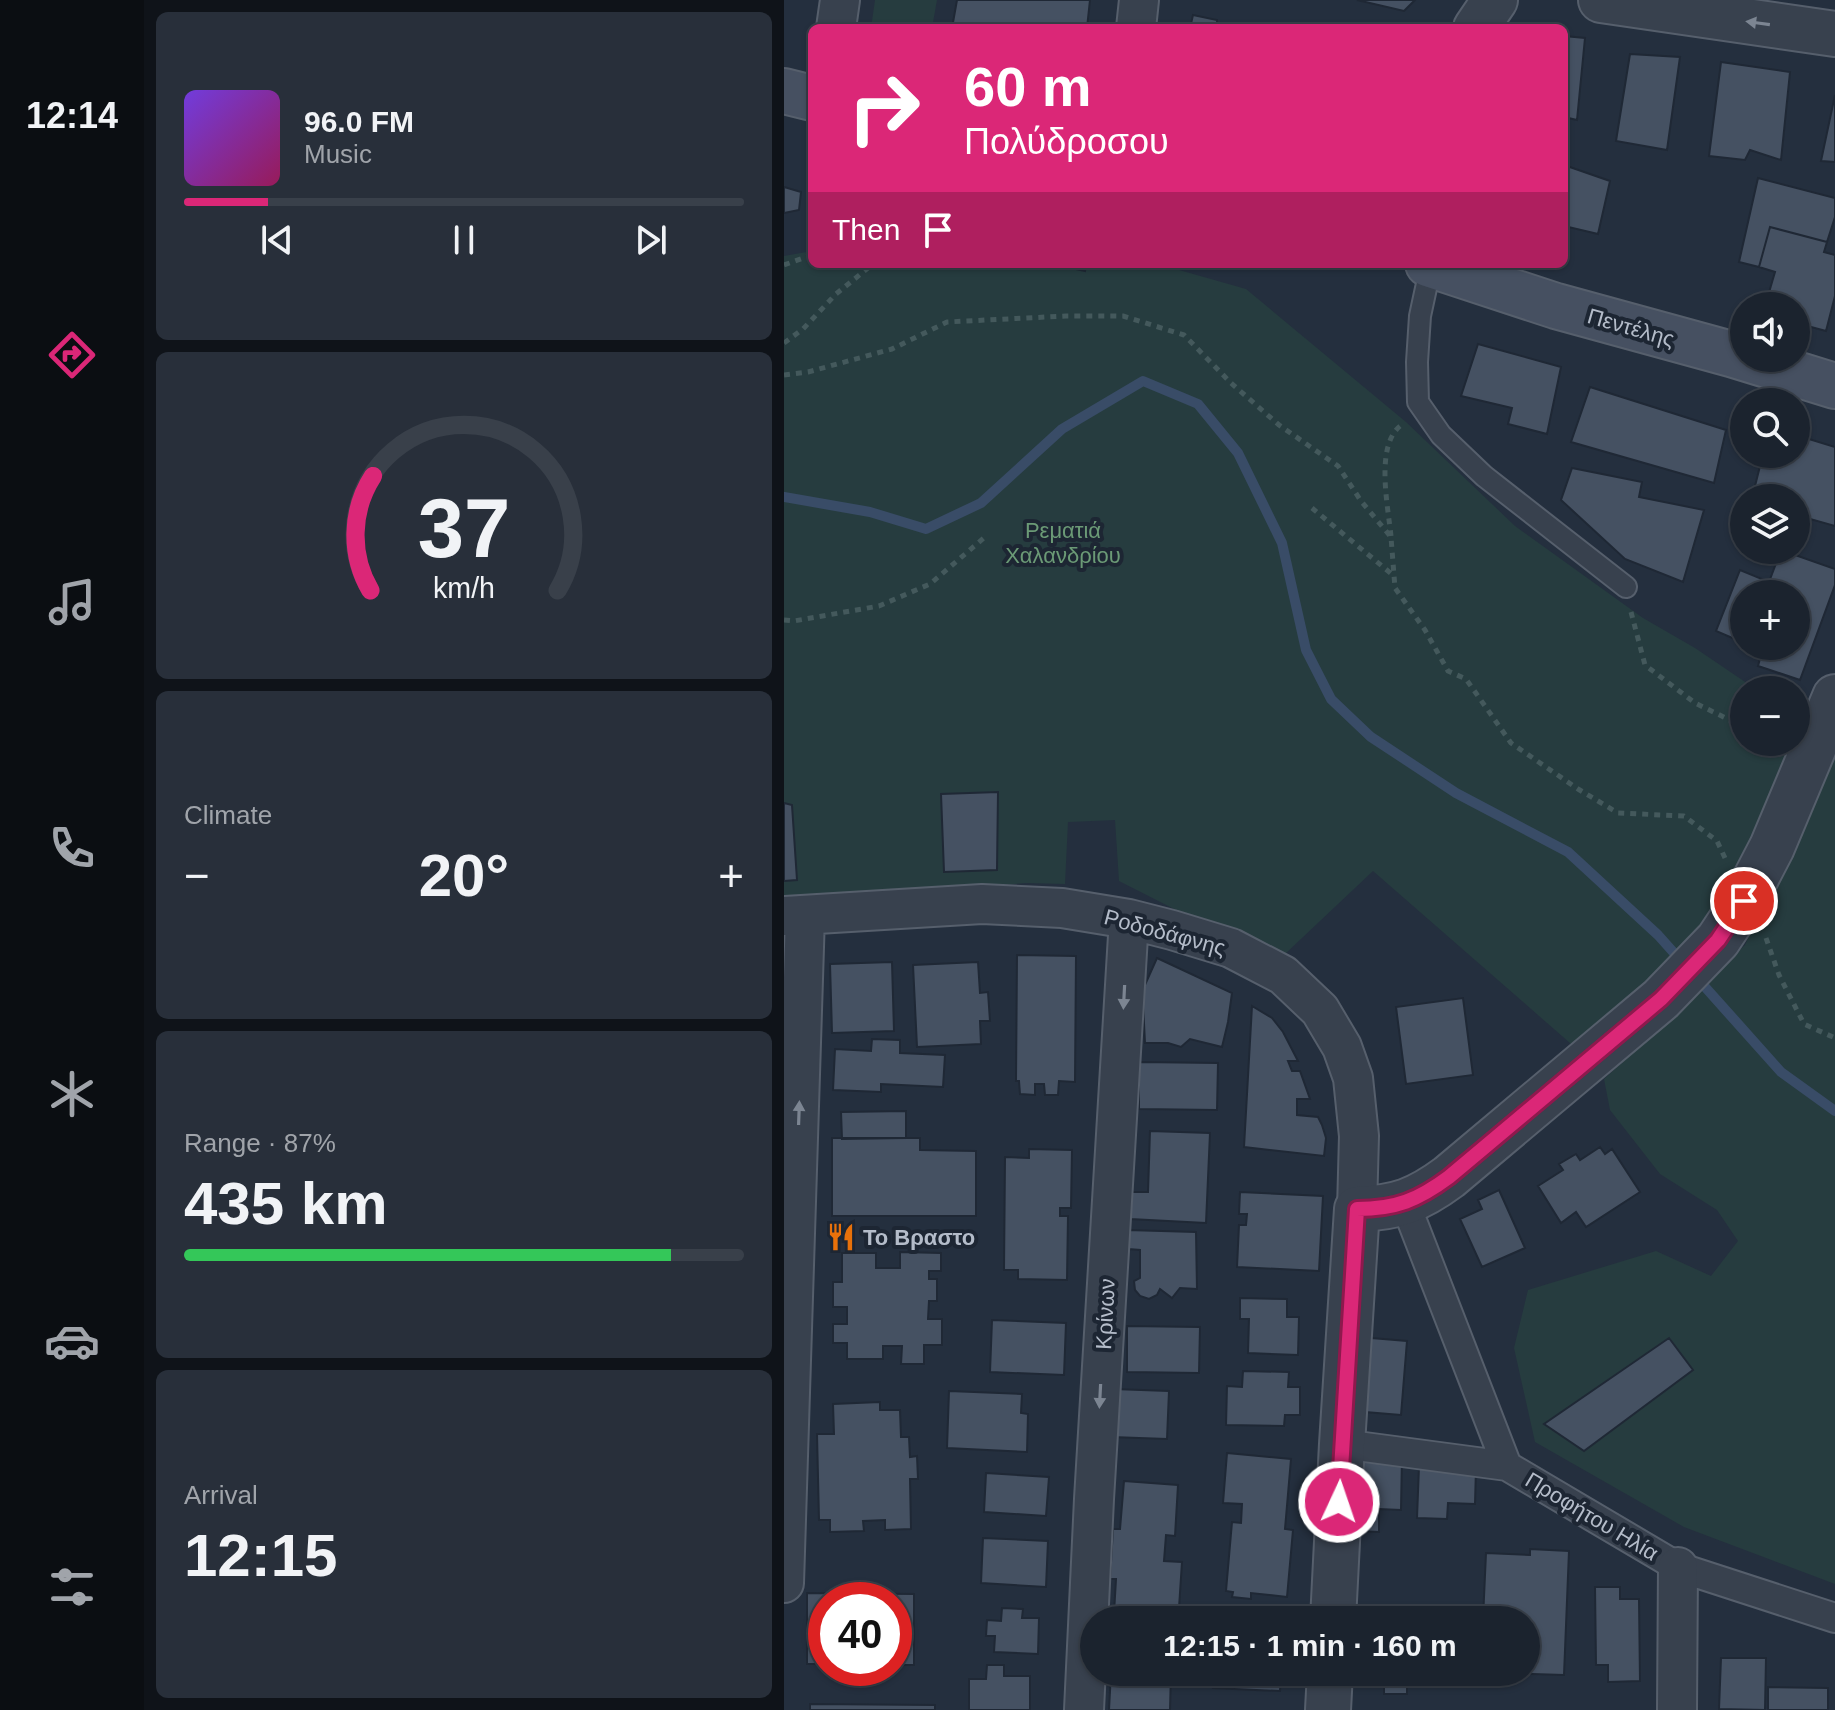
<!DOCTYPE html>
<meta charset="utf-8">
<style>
:root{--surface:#1b232e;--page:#282f3a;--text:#f1f3f6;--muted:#a0a4aa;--line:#39404a;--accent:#db2777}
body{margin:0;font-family:Helvetica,sans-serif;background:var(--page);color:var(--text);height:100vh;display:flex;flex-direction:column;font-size:30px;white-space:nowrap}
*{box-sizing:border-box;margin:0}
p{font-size:26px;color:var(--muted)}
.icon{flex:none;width:44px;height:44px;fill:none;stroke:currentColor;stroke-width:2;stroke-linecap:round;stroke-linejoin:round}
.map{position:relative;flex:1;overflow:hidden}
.drawer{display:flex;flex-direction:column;gap:12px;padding:12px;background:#0f1319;width:640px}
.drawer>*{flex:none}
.top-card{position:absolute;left:24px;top:24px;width:760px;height:244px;border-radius:12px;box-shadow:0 2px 6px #0004,0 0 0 2px var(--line);background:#db2777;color:#fff;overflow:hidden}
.tools{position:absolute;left:946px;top:292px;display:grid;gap:16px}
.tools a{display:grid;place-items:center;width:80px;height:80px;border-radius:50%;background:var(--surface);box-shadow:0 2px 6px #0004,0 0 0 2px var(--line);font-size:40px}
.speed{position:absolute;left:24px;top:1582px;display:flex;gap:16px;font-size:40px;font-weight:700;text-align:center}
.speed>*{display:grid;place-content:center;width:104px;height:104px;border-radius:50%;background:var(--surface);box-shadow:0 2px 6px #0004,0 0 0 2px var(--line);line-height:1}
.speed .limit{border:12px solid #d22;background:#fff;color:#111}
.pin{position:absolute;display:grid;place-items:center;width:68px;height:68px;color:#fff;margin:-34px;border:4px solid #fff;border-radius:50%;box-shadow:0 2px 8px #0007}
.me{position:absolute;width:88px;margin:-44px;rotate:3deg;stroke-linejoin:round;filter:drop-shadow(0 0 6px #0008)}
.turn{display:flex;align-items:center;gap:28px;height:168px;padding:0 24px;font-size:36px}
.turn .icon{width:104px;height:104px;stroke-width:2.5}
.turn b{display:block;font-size:56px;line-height:68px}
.then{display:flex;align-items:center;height:76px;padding:0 24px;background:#0003;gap:16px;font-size:30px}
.big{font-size:60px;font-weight:600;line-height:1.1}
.drawer .widget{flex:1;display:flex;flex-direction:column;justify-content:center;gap:12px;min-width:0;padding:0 28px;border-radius:12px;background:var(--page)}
.drawer .dial{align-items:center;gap:0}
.dial svg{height:208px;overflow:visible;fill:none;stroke:var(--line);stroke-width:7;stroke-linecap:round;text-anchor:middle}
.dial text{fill:var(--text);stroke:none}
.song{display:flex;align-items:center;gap:24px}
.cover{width:96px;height:96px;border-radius:12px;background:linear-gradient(135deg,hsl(260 70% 55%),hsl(330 70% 35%))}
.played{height:8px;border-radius:4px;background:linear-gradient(90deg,var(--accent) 15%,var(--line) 15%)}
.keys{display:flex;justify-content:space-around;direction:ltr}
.heat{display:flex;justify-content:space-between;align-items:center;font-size:44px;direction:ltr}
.charge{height:12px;border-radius:6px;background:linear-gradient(90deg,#34c759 87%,var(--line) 0)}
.trip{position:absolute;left:296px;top:1606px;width:460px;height:80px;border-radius:40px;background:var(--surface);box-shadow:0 2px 6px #0004,0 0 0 2px var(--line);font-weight:600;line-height:80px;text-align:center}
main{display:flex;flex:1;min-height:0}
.menu{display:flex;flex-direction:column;width:144px;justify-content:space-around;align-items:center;background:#0b0e12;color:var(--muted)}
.menu .icon{width:56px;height:56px}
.menu .selected{color:var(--accent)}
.menu b{font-size:36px;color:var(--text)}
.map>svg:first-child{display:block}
.green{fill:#263c3f}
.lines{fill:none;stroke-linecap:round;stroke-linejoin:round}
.stream{stroke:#394c67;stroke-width:10}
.building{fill:#455162;stroke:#1f2835;stroke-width:2}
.service-casing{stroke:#565f6c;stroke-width:24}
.pedestrian-casing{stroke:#565f6c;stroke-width:32}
.minor-casing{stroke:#565f6c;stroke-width:42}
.tertiary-casing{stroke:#565f6c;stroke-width:48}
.secondary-casing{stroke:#565f6c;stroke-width:48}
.path{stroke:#44595c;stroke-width:5;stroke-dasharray:6 6;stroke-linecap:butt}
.service{stroke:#38414e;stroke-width:20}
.pedestrian{stroke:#38414e;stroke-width:28}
.minor{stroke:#38414e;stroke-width:38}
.tertiary{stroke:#38414e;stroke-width:44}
.secondary{stroke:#465061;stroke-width:44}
.oneway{fill:#7c8592}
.route-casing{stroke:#8e194d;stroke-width:20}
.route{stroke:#db2777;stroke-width:14}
.labels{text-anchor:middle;stroke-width:8;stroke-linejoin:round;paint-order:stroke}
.street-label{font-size:22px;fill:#b4bcc9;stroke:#1d2633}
.park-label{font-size:22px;fill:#6b9a76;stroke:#1d2633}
.poi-label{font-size:22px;font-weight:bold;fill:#b4bcc9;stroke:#1d2633;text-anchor:start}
</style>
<main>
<nav class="menu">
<b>12:14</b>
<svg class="icon selected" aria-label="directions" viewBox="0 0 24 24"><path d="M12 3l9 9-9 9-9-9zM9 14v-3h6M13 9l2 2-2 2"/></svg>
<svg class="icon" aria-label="music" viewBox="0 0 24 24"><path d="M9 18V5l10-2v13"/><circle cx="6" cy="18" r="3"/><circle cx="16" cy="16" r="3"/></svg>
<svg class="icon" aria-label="phone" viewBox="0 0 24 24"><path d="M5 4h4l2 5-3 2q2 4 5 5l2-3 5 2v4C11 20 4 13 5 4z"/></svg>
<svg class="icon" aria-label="climate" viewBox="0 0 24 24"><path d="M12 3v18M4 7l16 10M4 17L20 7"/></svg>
<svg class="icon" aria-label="car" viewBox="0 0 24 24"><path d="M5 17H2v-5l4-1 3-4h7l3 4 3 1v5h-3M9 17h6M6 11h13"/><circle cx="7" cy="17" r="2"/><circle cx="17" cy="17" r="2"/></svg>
<svg class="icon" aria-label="filters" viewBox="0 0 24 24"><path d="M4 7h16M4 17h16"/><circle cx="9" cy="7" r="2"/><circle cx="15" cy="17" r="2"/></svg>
</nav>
<section class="drawer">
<div class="widget">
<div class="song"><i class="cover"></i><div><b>96.0 FM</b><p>Music</p></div></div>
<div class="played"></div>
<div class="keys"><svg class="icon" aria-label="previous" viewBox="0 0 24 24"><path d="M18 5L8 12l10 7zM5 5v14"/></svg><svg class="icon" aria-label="pause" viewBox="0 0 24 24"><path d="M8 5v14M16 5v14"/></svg><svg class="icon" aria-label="next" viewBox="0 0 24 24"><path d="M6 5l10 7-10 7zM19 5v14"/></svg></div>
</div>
<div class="widget dial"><svg viewBox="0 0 100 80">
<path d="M14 69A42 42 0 1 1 86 69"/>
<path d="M14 69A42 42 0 0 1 15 25" stroke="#db2777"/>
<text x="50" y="56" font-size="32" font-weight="700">37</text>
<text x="50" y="72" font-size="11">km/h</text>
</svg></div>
<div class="widget"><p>Climate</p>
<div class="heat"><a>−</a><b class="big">20°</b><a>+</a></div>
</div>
<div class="widget"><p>Range · 87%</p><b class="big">435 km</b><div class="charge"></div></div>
<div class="widget"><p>Arrival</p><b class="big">12:15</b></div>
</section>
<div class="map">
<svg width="1051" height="1710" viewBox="0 0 1051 1710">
<rect width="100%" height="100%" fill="#242f3e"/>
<path class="green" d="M91 0H153L148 28H87Z
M28 251V264H374L462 289 622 422 731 526 859 618 911 648 973 690H960V742H1012V716L1025 725 930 913 889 964 794 1050 589 871 500 955 398 913 335 881 331 820 284 822 281 884 242 883 0 903V256Z
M1051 750V1584L900 1527 751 1442 730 1348 744 1290 872 1251 927 1276 954 1241 933 1210 876 1174 826 1110 820 1079 871 1033 961 945Z"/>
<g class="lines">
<path class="stream" d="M0 497 86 512 142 529 197 503 278 429 359 381 414 404 454 453 498 543 522 650 547 699 587 737 672 793 784 852 874 935 899 963
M913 978 997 1072 1051 1111"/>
</g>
<path class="building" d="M173 0H306L303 28H168Z
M573 0H631L620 11Z
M409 15 433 20V28H406Z
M780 36 801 38 793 120 780 117Z
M846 54 896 57 883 150 832 141Z
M937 62 1006 72 997 160 966 150 961 160 925 156Z
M1051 95V162L1037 161Z
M780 165 826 181 814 234 780 226Z
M974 178 1051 198V217L1043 242 986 227 975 267 955 262Z
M0 187 17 192 15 210 0 213Z
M986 227 1043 242 1040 252 1051 255V296L1042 331 1012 323V306H981L991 272 975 267Z
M288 264H302L301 271 287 268Z
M694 344 777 367 763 434 724 424 728 408 677 396Z
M806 387 942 430 930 483 787 442Z
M1012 435 1051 447V526L1012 515V498H968L979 454H1012Z
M788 468 858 482 855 497 920 510 899 582 841 559 777 500Z
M997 550 1051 569V585L1016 680 974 666 978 651 968 646H1012V594H960V643L932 631 956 570 985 582Z
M214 792 213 870 160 872 157 794Z
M0 803 8 805 13 880 0 881Z
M233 955 292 956 291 1082 275 1081 274 1095H261L260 1084H251V1095L236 1094 235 1081H232Z
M373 958 448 993 444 1022 438 1047 406 1039 397 1047 384 1043H361L359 1004 360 987Z
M108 962 110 1031 48 1033 46 964Z
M194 962 196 993 204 992 206 1021H196L197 1044 133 1047 129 965Z
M679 998 689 1075 622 1084 612 1007Z
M468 1006 488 1018 499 1032 514 1061H504L508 1071H516L526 1099H513V1115L534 1117 538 1125 542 1138 540 1156 460 1147Z
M88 1039 116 1040V1053L161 1055 159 1087 97 1084V1092L49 1090 51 1049 87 1051Z
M355 1062 434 1063 433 1110 355 1109Z
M122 1111V1138L58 1139 57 1112Z
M366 1131 426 1133 422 1223 346 1219 347 1192H364Z
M48 1138H136V1150L192 1151V1216H48Z
M816 1147 821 1154 828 1149 856 1192 802 1227 792 1212 777 1223 754 1186 779 1170 775 1164 792 1154 796 1160Z
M245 1149 288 1150 287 1208H276V1216H284L283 1280 234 1279V1270H220L221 1157 245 1158Z
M715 1190 741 1248 698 1267 676 1219 698 1209 694 1200Z
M456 1192 539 1196 535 1271 453 1267 455 1225H462L463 1214H455Z
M343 1230 412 1232 413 1289 396 1288 388 1298 376 1289 373 1295 365 1299 356 1296 351 1290 350 1281 356 1278V1250L344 1249Z
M116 1252 157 1253V1271H145V1279H153V1301H145L144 1319H158V1345H140V1364H117L118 1346H99V1359H63V1343H49V1324H63V1307H49V1282H58V1253H92V1268H116Z
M456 1298 503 1299V1317H515L514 1355 464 1353 465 1319H456Z
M208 1320 282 1323 280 1375 206 1372Z
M343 1326 416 1327 415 1373 343 1372Z
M587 1338 623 1341 617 1415 581 1412Z
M885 1338 909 1370 800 1451 760 1424Z
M459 1371 505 1372 504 1387H516V1415H501L500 1426 442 1425 443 1386 458 1387Z
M329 1389 385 1391 383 1439 327 1437Z
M165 1391 238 1394 237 1413 244 1414 243 1452 163 1448Z
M96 1402V1410H116L117 1437H125L126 1457 133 1456 134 1479H126L127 1529 101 1530V1520L79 1521 80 1531 46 1532V1520H35L33 1434H50L49 1404Z
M443 1453 507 1459 501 1529 509 1530 503 1597 467 1593V1599L448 1597 449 1592 442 1591 448 1522 457 1523 458 1504 439 1503Z
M575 1455 618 1456 617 1510 595 1509V1532L572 1531Z
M635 1466 692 1468 691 1504 664 1503 663 1519 633 1518Z
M202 1473 265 1477 262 1516 200 1512Z
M340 1481 394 1485 391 1536 382 1535 380 1561 398 1562 395 1608H387L386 1618 330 1613 332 1579H326L329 1529H336Z
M199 1538 264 1541 262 1587 197 1583Z
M746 1549 785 1551 780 1675 716 1673 742 1672V1620L699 1619 702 1553 746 1555Z
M811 1587H836V1599H855L856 1681 824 1682V1665H812Z
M23 1593 130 1594V1665H110V1600H42V1664H23Z
M218 1608 239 1609 238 1618H255L254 1654 210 1652 211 1636H202L203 1620 217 1621Z
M620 1617H645V1620H620Z
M937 1658H982L981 1710 935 1709Z
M203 1665H220V1676H246V1710H185V1679H202Z
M327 1672H387L386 1710H325Z
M430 1672H497L496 1691 429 1688Z
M600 1672H659V1681H623V1694H600Z
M984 1687 1044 1688V1710H984Z
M26 1704 151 1705V1710H26Z"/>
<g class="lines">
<defs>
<path id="service" d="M647 265 636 316 633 362 634 402 657 435 700 476 842 587"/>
<path id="pedestrian" d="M621 1203 723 1466
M558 1444 723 1466 894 1567 1051 1618"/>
<path id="minor" d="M52 28 56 0
M352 28 355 0
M0 916 198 904 278 908 345 919 388 930 447 948 499 975 536 1010 558 1047 569 1078 575 1136 573 1209
M0 1583 21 915
M300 1710 310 1499 345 919
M893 1710 894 1567"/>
<path id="tertiary" d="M817 0 1051 34
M692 28 711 0
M549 1620 558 1444 573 1209C613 1208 634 1200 665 1177L877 999 934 940 960 901 988 847 1051 697
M544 1710 546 1672"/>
<path id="secondary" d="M0 91 28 98
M644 264 772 306 947 354 1051 386"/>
</defs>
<use href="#service" class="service-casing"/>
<use href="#pedestrian" class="pedestrian-casing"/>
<use href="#minor" class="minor-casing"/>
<use href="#tertiary" class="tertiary-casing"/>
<use href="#secondary" class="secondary-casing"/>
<path class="path" d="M0 265 28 255
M0 343 19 329 52 294 89 264
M0 375 24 372 108 349 163 322 282 316H339L400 335 447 383 495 425 554 466 577 501 607 537 611 588 641 630 664 671 682 679 727 743 794 789 834 813 900 816 933 841 941 858
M528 508 610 576
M607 536C604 506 590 442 619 424
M847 612 861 665 911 703 960 727
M0 620 10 621 95 606 146 584 201 537
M982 938 995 975 1020 1024 1051 1038"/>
<use href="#service" class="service"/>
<use href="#pedestrian" class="pedestrian"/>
<use href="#minor" class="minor"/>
<use href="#tertiary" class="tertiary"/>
<use href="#secondary" class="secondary"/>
</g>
<defs><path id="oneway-solid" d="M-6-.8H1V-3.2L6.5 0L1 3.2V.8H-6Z" transform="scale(2)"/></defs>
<g class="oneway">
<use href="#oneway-solid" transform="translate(974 23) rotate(-172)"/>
<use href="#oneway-solid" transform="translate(340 997) rotate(93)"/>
<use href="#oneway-solid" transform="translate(15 1113) rotate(-88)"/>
<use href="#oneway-solid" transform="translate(316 1396) rotate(93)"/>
</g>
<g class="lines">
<defs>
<path id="route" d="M555 1502 573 1209C612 1209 634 1200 665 1177L877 999 934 940 960 901"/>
</defs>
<use href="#route" class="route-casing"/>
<use href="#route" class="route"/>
</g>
<defs>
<symbol id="restaurant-bare" viewBox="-9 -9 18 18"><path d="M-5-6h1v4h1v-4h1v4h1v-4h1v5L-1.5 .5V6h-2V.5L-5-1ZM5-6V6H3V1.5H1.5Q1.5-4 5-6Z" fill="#e8710a" stroke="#1d2633" stroke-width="2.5" paint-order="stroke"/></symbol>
</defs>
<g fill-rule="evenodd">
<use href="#restaurant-bare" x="37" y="1217" width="40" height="40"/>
</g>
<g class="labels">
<g class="street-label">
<text transform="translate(847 327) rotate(16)" y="8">Πεντέλης</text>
<text transform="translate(381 932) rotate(15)" y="8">Ροδοδάφνης</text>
<text transform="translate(321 1314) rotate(-87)" y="8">Κρίνων</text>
<text transform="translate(808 1516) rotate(31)" y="8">Προφήτου Ηλία</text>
</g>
<g class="park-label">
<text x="279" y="538">Ρεματιά<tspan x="279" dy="25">Χαλανδρίου</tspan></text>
</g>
<g class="poi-label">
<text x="79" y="1245">Το Βραστο</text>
</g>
</g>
</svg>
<div class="tools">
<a><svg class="icon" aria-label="sound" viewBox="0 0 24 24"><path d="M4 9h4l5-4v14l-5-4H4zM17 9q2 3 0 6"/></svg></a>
<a><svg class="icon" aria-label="search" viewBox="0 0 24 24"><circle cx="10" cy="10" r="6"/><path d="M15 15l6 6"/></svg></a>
<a><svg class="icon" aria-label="layers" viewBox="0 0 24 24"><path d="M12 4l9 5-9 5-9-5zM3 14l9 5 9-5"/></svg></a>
<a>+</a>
<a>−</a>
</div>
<div class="speed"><div class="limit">40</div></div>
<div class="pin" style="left:960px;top:901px;background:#d93025"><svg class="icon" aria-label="arrive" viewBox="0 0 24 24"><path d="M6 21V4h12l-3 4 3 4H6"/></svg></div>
<svg class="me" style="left:555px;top:1502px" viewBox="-20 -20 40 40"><circle r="17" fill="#db2777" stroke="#fff" stroke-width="3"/><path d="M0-11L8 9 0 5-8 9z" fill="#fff"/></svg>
<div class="trip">12:15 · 1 min · 160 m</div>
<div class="top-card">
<div class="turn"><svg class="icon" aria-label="right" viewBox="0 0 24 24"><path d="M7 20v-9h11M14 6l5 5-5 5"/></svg><div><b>60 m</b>Πολύδροσου</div></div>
<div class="then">Then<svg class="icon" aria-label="arrive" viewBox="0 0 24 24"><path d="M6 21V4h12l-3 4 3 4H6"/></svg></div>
</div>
</div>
</main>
